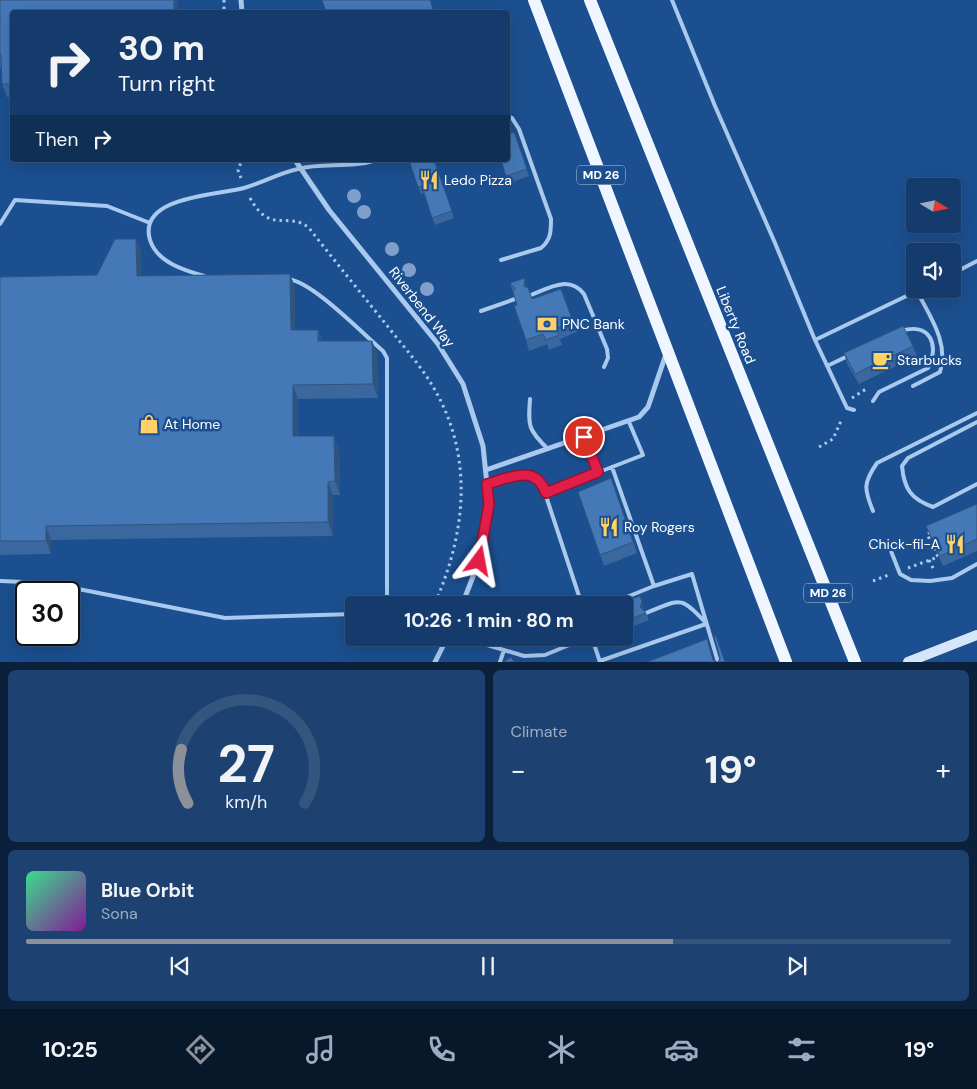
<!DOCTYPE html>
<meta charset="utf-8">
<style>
:root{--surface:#143b6b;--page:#1d4271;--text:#f1f3f6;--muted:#9dadc1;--line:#33557e;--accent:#8c9099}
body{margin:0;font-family:"DM Sans",sans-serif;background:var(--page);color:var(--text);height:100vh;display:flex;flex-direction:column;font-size:19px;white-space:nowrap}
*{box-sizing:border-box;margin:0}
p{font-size:16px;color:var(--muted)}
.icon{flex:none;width:28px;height:28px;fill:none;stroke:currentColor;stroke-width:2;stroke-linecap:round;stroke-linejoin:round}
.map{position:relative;height:662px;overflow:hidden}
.details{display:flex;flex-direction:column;gap:8px;padding:8px;background:#0b203b;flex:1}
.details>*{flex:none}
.guide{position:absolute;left:10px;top:10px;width:500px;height:152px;border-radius:5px;box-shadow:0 5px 20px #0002,0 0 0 1px var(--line);background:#143b6b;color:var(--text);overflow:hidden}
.needle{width:32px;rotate:100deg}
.buttons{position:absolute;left:906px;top:178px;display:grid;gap:10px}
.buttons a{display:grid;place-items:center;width:55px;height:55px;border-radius:5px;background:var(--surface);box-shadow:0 5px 20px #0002,0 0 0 1px var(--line);font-size:25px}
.speed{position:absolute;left:15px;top:581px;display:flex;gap:10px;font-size:25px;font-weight:700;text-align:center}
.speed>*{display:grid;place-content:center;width:65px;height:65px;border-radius:50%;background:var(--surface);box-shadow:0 5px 20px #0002,0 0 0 1px var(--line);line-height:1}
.speed .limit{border:2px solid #111;border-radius:8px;background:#fff;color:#111}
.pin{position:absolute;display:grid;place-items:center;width:42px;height:42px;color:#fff;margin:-21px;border:2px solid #fff;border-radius:50%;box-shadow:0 1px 5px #0007}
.me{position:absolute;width:55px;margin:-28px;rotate:13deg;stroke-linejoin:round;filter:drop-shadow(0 0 4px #0008)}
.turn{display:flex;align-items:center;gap:18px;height:105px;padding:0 25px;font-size:22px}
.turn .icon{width:65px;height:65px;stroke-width:2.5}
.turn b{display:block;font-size:35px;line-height:42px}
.then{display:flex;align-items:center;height:48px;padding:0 25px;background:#0003;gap:10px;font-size:19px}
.big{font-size:38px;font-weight:700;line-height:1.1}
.details .widget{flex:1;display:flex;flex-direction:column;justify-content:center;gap:8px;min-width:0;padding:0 18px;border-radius:8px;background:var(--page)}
.details .dial{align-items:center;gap:0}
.dial svg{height:130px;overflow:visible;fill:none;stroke:var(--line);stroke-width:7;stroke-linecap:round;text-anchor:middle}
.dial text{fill:var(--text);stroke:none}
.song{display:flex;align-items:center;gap:15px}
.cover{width:60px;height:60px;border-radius:8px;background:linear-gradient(135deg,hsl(150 70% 55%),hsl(290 70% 35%))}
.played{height:5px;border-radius:2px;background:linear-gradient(90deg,var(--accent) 70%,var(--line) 70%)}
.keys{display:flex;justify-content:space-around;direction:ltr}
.heat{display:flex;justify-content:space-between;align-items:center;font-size:28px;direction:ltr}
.details .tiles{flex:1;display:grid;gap:8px;grid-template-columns:1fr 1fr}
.widget:last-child{grid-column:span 2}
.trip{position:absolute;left:345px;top:596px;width:288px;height:50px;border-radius:5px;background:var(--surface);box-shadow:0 5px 20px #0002,0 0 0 1px var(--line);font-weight:700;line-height:50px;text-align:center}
.tab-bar{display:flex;height:80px;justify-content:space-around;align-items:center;background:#08182b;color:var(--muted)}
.tab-bar .icon{width:35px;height:35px}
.tab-bar .on{color:var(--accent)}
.tab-bar b{font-size:22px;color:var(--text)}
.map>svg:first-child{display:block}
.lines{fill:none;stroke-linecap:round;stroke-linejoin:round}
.path{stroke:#a9c9ee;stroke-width:3;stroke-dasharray:2.5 4;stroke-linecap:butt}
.service{stroke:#a9c9ee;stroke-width:4}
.minor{stroke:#a9c9ee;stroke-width:5}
.secondary{stroke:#d6e6fa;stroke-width:10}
.primary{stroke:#f0f6ff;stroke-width:12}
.tree{fill:#7ea0ca}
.wall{fill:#3a679d}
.shaded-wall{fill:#305480}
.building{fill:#4478b7;stroke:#305480}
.route-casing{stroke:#92132f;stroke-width:12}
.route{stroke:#e11d48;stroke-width:9}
.labels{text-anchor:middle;stroke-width:5;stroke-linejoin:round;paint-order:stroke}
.shield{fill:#1b4f8f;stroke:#bbcadd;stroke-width:1}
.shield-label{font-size:12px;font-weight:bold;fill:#fff}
.poi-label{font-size:14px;fill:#fff;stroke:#1b4f8f;text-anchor:start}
.street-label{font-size:14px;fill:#fff;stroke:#1b4f8f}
</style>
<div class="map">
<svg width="977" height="662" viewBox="0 0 977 662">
<rect width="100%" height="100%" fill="#1b4f8f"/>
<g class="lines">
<path class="path" d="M224 0V12
M241 178 238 170 242 160
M250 198C271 236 288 210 309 228 334 260 360 292 385 323 399 341 414 358 427 377 474 448 468 526 436 601L396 598
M852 398 866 389
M819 447 833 439 841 421
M929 560 934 570
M908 568 938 557 927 534 931 532
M873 581 891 574"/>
<path class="service" d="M672 0 715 106 775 243 815 340 921 289
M0 224 15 200 107 206 150 223
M501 260 541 248C551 240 551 231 551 219L519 129 512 118 508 116
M952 274 977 261
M204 276C183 270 157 262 150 240 137 196 218 195 244 188 262 183 279 173 298 169 324 162 350 169 376 160
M288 279C313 282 362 333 383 351L387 358V605
M531 295C549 288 569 275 584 294L607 349 608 358 604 367
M481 311 515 299
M815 340 847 408 854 410
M827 366 848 356
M913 386 940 372C949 342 930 317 917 291
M530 399C528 426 528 430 548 449
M873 401 879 392 928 368C940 345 930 322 901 331
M977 422 908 458 902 466C904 489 911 499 933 507L977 484
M583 437 598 472
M487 484C510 478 535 462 545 493
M873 511C864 489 863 483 877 463L977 413
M891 551 900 574 911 580 930 581 952 578 977 564
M0 581 48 583 225 618 354 614
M654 586 692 574 718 662
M582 605 545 493 643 455 629 422
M607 605 654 586 612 467
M646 613C680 600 679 594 705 622
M464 638 524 656 545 655 586 638
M592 638 600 662
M600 661 706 624
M500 662 504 650"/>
<path class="minor" d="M241 0 242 12
M295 160 329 210 438 344 463 384 483 446 489 504 479 561 462 605
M486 470 639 417 648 407 666 354
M435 662 447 638"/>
<path class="secondary" d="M908 662 977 635"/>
<path class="primary" d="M534 0 786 662
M590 0 855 662"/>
</g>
<g class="tree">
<circle cx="354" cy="196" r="7"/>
<circle cx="364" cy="212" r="7"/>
<circle cx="392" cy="249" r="7"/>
<circle cx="409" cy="270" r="7"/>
<circle cx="427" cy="289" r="7"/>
</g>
<path class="wall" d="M0 0H178V12H12V97H7L2 84V68H0Z
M514 132 529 176 509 183 501 160Z
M409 160H434L454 218 435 225 424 193 421 194Z
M136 239 141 252V276L290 274 295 288V330H318L322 341H372L377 354 378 398 298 399V436L339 449 340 495H333V536L51 540V554L0 555V277L97 275Z
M510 283 532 299 561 289 577 332 560 339 562 345 549 350 547 344 529 351 526 340 517 305Z
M913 346 917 356 859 384 847 364 844 353Z
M611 478 637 553 604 566 578 492Z
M977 504V551L943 566 926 526Z
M624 605 645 609 644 611 646 613 649 620 624 630Z"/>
<path class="shaded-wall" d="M174 0H178V12H174Z
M136 239 141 252 142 290 137 276Z
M290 274 295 288V344L291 330Z
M525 278 528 289 524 286Z
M318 330 322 343 318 341Z
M372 341 377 354 378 398 373 384Z
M293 385 298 399V449L293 436Z
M334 436 339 449 340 495 335 481Z
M328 482 333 495V536L328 522Z
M46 526 51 540V554L46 541Z
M642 602 645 609 642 614 640 607Z"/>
<path class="building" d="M0 0H174V12H12V84H2L1 55H0Z
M322 0H430L434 12H326Z
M514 132 527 169 506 176 501 160H508V135Z
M409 160H434L452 211 432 218 422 186 418 187Z
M115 239H136L137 276 290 274 291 330H318V341H372L373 384 293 385V436H334L335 481 328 482V522L46 526V541H0V277L97 275Z
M525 278 524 286 528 288 532 299 561 289 573 322 556 329 559 335 546 340 543 334 526 340 514 306 517 305 513 292 515 288 510 283Z
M903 326 913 346 855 374 844 353Z
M611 478 633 542 600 555 578 492Z
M977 504V539L940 556 926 526Z
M640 596 642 602 640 607 646 613 624 622V605H615Z
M714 636H716L725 662H718L720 658Z
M707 639 713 660 717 662H647Z
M511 657 514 662H503Z"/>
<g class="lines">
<defs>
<path id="route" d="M479 561 489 504 487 484C510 478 535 463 546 493L598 472 584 437"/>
</defs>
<use href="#route" class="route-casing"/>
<use href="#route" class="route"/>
</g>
<defs>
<symbol id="restaurant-bare" viewBox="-9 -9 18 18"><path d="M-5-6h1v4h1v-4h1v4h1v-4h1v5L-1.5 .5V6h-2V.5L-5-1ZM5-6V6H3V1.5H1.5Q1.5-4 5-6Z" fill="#ffd166" stroke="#1b4f8f" stroke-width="2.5" paint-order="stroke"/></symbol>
<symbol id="bank-bare" viewBox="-9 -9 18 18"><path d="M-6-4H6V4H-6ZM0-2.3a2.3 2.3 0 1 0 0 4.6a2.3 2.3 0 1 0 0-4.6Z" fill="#ffd166" stroke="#1b4f8f" stroke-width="2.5" paint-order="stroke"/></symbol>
<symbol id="cafe-bare" viewBox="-9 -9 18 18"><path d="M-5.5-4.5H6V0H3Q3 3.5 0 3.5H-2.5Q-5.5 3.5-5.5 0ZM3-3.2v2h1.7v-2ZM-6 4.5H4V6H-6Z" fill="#ffd166" stroke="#1b4f8f" stroke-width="2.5" paint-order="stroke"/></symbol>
<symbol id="shop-bare" viewBox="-9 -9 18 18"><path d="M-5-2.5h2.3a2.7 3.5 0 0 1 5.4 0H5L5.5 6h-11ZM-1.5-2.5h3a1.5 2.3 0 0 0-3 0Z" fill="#ffd166" stroke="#1b4f8f" stroke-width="2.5" paint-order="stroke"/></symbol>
</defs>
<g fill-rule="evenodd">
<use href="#restaurant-bare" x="415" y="166" width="28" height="28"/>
<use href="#bank-bare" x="533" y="310" width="28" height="28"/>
<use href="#cafe-bare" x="868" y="346" width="28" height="28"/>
<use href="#shop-bare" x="135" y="410" width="28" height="28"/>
<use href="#restaurant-bare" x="595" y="513" width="28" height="28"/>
<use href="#restaurant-bare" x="941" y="530" width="28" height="28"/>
</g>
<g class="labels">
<g class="shield">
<rect x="577" y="165.5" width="48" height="19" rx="4"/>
<rect x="804" y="583.5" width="48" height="19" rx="4"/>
</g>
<g class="shield-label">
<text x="601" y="179">MD 26</text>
<text x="828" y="597">MD 26</text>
</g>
<g class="poi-label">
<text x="444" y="185">Ledo Pizza</text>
<text x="562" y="329">PNC Bank</text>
<text x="897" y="365">Starbucks</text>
<text x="164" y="429">At Home</text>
<text x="624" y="532">Roy Rogers</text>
<text x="940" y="549" text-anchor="end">Chick-fil-A</text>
</g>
<g class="street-label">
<text transform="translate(422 307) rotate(52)" y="5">Riverbend Way</text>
<text transform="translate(736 325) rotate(68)" y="5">Liberty Road</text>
</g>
</g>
</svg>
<div class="buttons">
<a><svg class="needle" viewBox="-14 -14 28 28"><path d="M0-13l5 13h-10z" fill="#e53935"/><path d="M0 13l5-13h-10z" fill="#9dadc1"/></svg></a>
<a><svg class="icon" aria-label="sound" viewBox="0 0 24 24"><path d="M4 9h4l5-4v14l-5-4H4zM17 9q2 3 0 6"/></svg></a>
</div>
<div class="speed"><div class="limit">30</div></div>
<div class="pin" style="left:584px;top:437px;background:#d93025"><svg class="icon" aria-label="arrive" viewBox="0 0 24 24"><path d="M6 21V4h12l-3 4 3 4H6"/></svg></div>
<svg class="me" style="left:479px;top:561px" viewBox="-20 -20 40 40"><path d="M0-17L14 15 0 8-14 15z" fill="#e11d48" stroke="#fff" stroke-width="4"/></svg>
<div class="trip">10:26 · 1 min · 80 m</div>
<div class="guide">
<div class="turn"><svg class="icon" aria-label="right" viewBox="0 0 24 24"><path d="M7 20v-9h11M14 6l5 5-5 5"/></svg><div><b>30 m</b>Turn right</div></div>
<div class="then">Then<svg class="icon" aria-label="right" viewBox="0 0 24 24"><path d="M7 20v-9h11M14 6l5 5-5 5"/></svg></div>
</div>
</div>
<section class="details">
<div class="tiles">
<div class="widget dial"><svg viewBox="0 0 100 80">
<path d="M14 69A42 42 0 1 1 86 69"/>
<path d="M14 69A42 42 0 0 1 10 36" stroke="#8c9099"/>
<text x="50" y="56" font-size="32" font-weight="700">27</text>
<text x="50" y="72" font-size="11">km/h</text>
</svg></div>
<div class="widget"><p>Climate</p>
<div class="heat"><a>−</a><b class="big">19°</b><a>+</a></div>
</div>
<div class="widget">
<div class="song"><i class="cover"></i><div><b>Blue Orbit</b><p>Sona</p></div></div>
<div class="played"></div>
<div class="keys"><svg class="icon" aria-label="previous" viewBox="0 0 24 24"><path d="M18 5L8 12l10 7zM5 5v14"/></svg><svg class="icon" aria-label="pause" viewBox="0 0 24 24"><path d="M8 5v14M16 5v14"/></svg><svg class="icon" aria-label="next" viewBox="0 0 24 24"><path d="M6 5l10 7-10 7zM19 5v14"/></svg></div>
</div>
</div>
</section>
<nav class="tab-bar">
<b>10:25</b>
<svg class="icon on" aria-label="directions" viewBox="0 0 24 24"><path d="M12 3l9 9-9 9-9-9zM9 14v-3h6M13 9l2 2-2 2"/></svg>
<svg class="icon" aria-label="music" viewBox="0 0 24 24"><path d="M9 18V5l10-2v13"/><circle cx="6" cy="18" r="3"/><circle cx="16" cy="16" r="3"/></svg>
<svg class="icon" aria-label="phone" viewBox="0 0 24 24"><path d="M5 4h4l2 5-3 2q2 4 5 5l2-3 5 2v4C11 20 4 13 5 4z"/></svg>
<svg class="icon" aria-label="climate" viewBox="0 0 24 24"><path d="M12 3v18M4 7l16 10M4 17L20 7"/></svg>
<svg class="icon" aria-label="car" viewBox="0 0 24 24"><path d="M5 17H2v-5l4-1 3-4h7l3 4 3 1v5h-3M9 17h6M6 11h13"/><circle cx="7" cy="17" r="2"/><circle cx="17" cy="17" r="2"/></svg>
<svg class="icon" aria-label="filters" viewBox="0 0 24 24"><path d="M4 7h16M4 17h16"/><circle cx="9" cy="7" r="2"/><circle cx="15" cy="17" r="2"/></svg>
<b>19°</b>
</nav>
